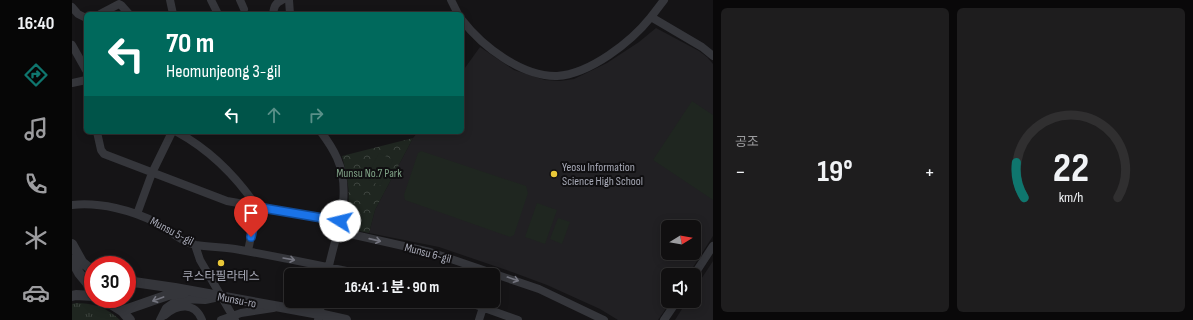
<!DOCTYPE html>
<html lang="ko">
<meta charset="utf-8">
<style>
:root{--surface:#100f10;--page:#1e1d1e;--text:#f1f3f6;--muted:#9c9c9f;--line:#302f30;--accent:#0f766e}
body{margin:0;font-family:"Sofia Sans Condensed","Noto Sans KR",sans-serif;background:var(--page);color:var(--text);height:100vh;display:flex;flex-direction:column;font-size:15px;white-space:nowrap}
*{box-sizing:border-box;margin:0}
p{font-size:13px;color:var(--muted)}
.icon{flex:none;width:22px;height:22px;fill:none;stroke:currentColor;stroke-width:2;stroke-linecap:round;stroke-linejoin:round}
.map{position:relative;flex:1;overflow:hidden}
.sheet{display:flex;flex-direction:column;gap:8px;padding:8px;background:#090809;width:480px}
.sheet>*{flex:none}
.hud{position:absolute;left:12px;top:12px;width:380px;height:122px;border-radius:6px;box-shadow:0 2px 10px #0003,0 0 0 1px var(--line);background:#00695c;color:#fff;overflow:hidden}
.needle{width:26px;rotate:79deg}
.fabs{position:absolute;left:589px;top:220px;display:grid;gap:8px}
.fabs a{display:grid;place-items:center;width:40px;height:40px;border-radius:6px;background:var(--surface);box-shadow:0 2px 10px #0003,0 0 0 1px var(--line);font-size:20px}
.speed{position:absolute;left:12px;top:256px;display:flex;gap:8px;font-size:20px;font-weight:700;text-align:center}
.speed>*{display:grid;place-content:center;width:52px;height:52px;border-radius:50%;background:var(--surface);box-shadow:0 2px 10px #0003,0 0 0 1px var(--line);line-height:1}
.speed .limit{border:6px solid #d22;background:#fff;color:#111}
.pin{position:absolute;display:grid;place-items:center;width:34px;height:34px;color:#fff;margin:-41px -17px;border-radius:50% 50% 50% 0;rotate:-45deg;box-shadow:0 0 4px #0007}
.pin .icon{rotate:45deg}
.me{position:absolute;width:44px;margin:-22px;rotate:279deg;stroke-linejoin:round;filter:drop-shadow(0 0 3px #0008)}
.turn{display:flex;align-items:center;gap:14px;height:84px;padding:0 16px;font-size:18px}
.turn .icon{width:52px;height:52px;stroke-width:2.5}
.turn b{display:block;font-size:28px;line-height:34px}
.lanes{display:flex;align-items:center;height:38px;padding:0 16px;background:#0003;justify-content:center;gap:20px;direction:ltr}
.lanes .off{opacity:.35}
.big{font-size:30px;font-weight:700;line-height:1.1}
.sheet .tile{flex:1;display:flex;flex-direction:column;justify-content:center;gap:6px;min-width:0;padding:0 14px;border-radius:6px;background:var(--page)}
.sheet .dial{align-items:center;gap:0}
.dial svg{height:104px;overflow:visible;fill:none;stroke:var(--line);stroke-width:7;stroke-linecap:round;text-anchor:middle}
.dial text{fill:var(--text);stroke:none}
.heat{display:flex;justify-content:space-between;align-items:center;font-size:22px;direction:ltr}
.sheet .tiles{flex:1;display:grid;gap:8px;grid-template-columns:repeat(2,1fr)}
.trip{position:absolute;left:212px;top:268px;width:216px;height:40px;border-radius:6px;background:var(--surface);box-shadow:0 2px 10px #0003,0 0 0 1px var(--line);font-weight:700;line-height:40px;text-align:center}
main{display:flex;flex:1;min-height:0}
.tabs{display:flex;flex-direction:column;width:72px;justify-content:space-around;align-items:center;background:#060606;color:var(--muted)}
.tabs .icon{width:28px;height:28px}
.tabs .current{color:var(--accent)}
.tabs b{font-size:18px;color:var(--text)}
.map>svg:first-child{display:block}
.built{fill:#212023;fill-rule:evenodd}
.grass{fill:url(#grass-tufts)}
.park{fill:url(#park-crowns)}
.garden{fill:#1f2620}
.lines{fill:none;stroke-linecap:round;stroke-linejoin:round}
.minor{stroke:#35363b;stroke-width:8}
.tertiary{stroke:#35363b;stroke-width:10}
.oneway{stroke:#74757f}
.route-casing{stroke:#114b97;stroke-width:10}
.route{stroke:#1a73e8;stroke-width:7}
.poi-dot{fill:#eac838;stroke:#100f11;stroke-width:1.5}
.labels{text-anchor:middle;stroke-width:4;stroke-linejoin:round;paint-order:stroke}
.poi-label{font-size:12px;fill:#a7a9b6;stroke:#100f11;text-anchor:start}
.park-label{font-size:12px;fill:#7ea085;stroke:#100f11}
.street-label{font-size:12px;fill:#a7a9b6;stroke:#100f11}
</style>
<main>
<nav class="tabs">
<b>16:40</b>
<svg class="icon current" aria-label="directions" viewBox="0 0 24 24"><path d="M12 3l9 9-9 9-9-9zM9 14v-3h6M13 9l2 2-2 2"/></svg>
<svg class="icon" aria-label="music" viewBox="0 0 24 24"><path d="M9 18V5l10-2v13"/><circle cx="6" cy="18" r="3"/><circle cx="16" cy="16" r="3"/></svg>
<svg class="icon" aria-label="phone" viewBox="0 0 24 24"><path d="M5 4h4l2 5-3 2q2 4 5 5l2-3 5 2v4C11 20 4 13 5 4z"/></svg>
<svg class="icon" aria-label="climate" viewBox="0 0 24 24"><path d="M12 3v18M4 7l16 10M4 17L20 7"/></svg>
<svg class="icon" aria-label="car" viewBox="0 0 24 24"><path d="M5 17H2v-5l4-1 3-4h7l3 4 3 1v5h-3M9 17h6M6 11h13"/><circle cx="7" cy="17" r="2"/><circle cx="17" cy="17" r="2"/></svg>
</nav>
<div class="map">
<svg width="641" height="320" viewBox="0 0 641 320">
<defs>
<pattern id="grass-tufts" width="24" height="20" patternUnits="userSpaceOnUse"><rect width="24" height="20" fill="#1f2620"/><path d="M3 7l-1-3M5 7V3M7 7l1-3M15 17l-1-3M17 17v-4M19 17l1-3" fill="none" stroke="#3d433e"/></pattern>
<pattern id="park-crowns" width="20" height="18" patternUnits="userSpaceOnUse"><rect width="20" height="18" fill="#1f2620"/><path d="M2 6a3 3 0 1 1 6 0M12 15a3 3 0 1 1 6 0" fill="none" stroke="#3d433e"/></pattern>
</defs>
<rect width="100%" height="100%" fill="#151416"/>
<path class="built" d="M584 28 627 51 635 57 641 64V236L616 275H596V301H599L586 320H546L528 309 475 285 440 272 367 247 297 233 303 210 341 138 346 132H390V72L408 47 442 70 473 80 488 81 502 79 535 63 567 42ZM596 227H622V253H596Z
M641 261V320H603L615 301H622V290Z"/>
<path class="grass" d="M4 303C22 303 35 308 48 320H0V304Z"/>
<path class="park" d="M341 138 303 210 297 233 272 228C280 199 277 184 270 156Z"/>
<path class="garden" d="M620 101 641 115V200L581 160Z
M349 151 454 186 456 193 442 235 438 237 333 200 332 195 346 153Z
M307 153 321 160 308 186 294 178Z
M465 203 485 210 473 244 453 237Z
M486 218 498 222 490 244 478 239Z"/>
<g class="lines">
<path class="minor" d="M98 0 101 14
M139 0 146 14
M168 0 172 9
M217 0 218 14
M379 0 386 14
M0 7 6 14 14 18
M28 14 47 4 49 5 57 14
M201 14C202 7 203 3 210 0
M579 17 592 0
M390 20C410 46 450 77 485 76 518 74 559 42 579 17L630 47 641 56
M0 45 14 70
M0 83 14 80
M25 132 29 150 32 154 155 201 268 221
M105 132C138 150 164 176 185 207L176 251
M249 132C255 140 261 149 265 158 282 196 262 237 255 275
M0 205C28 202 60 210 85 223 98 230 109 242 124 245 137 247 150 247 163 249 207 257 251 266 294 275
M65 214 80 173 100 132
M265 231 358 252 382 260 467 289 532 320
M123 245 128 260 163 320
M622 275 641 246
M393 301 446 320
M93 315C106 304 123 302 130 320
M88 320 94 308 104 301 111 299 133 300 147 297
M149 320 169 313 201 308
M246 320 250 301
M407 320 413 301
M592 320 605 301"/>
<path class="tertiary" d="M0 244 10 262 21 271
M0 260 7 273 21 290
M55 281 103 288 247 314 274 320
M0 296 4 295 21 296
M31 299 50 311 58 320
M50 311 96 295 112 293"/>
</g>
<defs><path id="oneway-shaft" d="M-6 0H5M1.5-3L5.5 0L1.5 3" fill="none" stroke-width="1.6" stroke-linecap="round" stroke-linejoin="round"/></defs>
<g class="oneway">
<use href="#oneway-shaft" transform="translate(303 240) rotate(13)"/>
<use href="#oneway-shaft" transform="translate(217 259) rotate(10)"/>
<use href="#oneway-shaft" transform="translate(441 279) rotate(19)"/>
<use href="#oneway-shaft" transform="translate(86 299) rotate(160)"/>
</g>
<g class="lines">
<defs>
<path id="route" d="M179 237 185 207 268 221"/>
</defs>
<use href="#route" class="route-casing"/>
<use href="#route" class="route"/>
</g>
<g class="poi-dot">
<circle cx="482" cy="174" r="4"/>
<circle cx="149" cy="263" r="4"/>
</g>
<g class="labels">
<g class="poi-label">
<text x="490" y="171">Yeosu Information<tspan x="490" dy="14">Science High School</tspan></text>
<text x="149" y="280" text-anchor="middle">쿠스타필라테스</text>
</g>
<g class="park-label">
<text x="297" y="177">Munsu No.7 Park</text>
</g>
<g class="street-label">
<text transform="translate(100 231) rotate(28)" y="4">Munsu 5-gil</text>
<text transform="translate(356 253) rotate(15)" y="4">Munsu 6-gil</text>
<text transform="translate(165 300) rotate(11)" y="4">Munsu-ro</text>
</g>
</g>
</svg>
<div class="fabs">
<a><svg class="needle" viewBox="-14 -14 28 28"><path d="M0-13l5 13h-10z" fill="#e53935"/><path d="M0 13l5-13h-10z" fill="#9c9c9f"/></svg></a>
<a><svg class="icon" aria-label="sound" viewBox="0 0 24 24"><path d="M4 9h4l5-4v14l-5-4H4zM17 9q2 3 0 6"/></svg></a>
</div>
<div class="speed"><div class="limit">30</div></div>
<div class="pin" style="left:179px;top:237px;background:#d93025"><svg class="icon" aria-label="arrive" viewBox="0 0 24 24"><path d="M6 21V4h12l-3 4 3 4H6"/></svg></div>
<svg class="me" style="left:268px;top:221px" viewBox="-20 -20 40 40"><circle r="19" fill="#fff"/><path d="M0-13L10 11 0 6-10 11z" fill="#1a73e8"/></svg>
<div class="trip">16:41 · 1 분 · 90 m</div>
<div class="hud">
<div class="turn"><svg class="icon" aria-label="left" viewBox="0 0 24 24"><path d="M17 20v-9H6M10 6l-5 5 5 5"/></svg><div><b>70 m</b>Heomunjeong 3-gil</div></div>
<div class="lanes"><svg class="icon" aria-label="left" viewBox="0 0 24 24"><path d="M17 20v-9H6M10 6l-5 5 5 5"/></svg><svg class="icon off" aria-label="ahead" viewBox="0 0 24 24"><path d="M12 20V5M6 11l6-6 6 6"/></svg><svg class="icon off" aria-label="right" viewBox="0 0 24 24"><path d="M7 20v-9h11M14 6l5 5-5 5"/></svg></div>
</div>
</div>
<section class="sheet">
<div class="tiles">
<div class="tile"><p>공조</p>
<div class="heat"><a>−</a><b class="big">19°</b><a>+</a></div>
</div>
<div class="tile dial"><svg viewBox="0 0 100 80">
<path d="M14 69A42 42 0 1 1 86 69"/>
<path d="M14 69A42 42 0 0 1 8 42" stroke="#0f766e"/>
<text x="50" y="56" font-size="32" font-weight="700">22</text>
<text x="50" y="72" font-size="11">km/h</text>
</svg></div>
</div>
</section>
</main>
